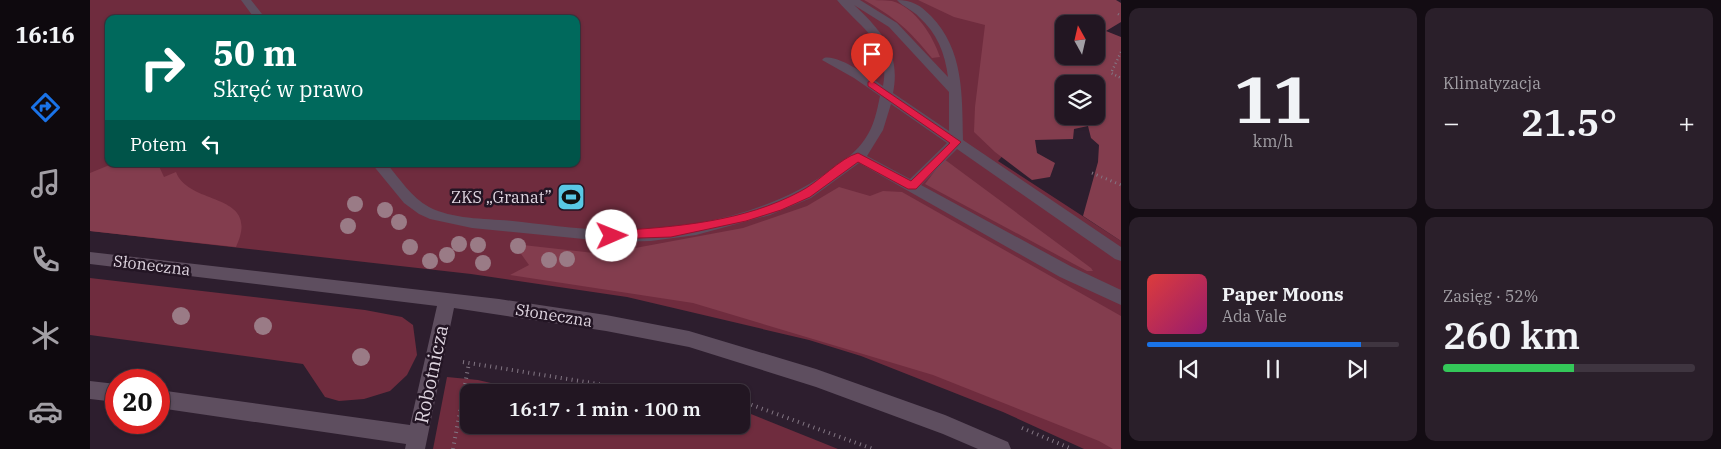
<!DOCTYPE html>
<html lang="pl">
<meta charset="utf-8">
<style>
:root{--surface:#221622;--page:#2a1f2a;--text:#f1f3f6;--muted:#a29fa5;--line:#3f3540;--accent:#1a73e8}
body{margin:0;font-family:"IBM Plex Serif",serif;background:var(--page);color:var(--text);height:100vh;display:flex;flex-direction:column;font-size:19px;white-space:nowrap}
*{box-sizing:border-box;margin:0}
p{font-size:16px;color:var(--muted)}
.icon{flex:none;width:28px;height:28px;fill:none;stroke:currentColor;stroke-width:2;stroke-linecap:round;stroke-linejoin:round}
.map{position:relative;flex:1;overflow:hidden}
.panel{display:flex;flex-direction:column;gap:8px;padding:8px;background:#130c13;width:600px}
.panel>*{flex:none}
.banner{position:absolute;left:15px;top:15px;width:475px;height:152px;border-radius:10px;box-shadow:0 1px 4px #0004,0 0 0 1px var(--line);background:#00695c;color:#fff;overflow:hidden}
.needle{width:32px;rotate:352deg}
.fabs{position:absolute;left:965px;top:15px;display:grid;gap:10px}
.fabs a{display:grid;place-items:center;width:50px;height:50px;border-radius:10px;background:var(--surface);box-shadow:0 1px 4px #0004,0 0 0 1px var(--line);font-size:25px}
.speed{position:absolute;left:15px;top:369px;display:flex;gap:10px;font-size:25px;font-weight:700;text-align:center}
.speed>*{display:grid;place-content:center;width:65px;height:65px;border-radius:50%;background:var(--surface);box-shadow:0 1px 4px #0004,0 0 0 1px var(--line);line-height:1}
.speed .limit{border:8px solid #d22;background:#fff;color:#111}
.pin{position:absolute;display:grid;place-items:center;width:42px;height:42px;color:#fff;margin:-51px -21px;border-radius:50% 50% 50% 0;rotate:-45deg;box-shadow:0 0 5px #0007}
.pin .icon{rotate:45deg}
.me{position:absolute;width:55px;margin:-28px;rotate:89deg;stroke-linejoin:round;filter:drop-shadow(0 0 4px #0008)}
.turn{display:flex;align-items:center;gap:18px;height:105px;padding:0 25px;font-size:22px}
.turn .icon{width:65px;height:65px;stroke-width:2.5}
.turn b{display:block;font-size:35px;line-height:42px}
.then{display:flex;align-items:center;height:48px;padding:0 25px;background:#0003;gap:10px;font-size:19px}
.big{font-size:38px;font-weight:600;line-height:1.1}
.panel .tile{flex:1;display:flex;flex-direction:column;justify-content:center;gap:8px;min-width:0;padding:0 18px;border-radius:10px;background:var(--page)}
.panel .dial{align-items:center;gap:0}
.dial b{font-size:65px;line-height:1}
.song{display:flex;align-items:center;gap:15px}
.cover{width:60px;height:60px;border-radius:8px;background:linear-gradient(135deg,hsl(0 70% 55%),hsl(320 70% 35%))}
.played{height:5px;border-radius:2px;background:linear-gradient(90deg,var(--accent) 85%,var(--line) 85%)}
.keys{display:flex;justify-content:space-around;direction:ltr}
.heat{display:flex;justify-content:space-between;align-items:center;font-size:28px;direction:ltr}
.charge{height:8px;border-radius:4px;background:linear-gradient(90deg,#34c759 52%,var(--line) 0)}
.panel .tiles{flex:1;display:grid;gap:8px;grid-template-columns:repeat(2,1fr)}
.trip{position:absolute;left:370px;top:384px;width:290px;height:50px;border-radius:10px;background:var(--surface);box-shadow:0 1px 4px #0004,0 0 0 1px var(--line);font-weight:600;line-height:50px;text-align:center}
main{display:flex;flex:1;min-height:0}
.tabs{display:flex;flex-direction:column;width:90px;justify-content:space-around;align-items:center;background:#0e090e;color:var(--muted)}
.tabs .icon{width:35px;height:35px}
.tabs .on{color:var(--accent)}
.tabs b{font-size:22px;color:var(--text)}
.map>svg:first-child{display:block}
.green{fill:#6f2c3e;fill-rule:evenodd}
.forest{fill:#833d4e;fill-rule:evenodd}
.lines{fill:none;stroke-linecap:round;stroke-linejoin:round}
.path-far2{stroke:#837784;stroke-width:2.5;stroke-dasharray:1 3;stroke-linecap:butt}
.path-far1{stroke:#837784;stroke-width:3;stroke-dasharray:1 4;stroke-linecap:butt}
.path{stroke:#837784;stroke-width:4;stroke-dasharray:1 4.5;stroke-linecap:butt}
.minor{fill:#5e4e5f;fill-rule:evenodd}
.tree{fill:#9a7b86}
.route{fill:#e11d48;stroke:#92132f}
.labels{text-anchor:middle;stroke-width:5;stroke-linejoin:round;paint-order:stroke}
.poi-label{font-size:16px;fill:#ded4df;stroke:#231524;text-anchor:end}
.street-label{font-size:16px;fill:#ded4df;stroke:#231524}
.near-street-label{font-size:19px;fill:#ded4df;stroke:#231524}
</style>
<main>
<nav class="tabs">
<b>16:16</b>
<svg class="icon on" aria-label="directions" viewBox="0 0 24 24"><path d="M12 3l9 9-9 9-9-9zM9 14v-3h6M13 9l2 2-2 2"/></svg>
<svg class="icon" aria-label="music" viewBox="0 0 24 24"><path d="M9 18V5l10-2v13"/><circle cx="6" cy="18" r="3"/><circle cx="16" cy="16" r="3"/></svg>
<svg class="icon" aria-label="phone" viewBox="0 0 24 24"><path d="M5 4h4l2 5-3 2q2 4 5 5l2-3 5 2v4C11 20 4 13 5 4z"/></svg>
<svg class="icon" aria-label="climate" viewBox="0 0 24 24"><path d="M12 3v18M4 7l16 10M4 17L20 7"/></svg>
<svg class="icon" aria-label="car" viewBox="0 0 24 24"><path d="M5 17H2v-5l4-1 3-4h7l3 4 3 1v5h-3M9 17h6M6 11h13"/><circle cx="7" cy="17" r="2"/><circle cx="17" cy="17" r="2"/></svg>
</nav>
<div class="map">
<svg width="1031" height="449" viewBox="0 0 1031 449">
<rect width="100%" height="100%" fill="#2d1e2e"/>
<path class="green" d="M0 0H843L974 56V88L908 161 1031 241V449H994L913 412 771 356 719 340 537 297 381 274 0 231ZM19 19H486V164H19Z
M0 278 275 310 312 317 323 325 327 355 317 375 300 391 274 399 249 401 235 397 213 364 0 335Z
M357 377 388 380 439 392H379V425H651V410L748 449H343Z"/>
<path class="forest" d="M774 0C783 0 794 0 802 1 826 8 843 36 850 57L842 58C819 30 806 18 774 0Z
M828 0H1026L1031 3V22L1016 31 1031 37V241L993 216 1008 162 1009 145 1001 138 998 126 984 129 983 139 945 140 947 153 965 163 960 177 942 180 905 152 884 132 885 107 895 25 864 17ZM974 24H1006V56H974ZM974 84H1006V116H974Z
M854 159 1001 268 1003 271H997L835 184Z
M22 164H68L74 177 86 172C99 207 172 191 146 247L0 231V173Z
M749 187 780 196 793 191 812 192 1031 316V449H1023L1009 441 843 375 603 303 420 275 439 265 424 244 522 255 529 251 653 228 717 206Z"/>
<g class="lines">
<path class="path-far2" d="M1028 14 1031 16
M1031 52 1021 73 1031 78"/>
<path class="path-far1" d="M1002 173 1031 185"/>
<path class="path" d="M373 362 551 391 605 389 620 392
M651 401 783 449
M932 428 982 449
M363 449 379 363"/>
<path class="minor" d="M151 0H161L176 19H165Z
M747 0H770L807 23 858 77C855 53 847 33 829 17 823 10 813 7 807 0 822 0 830 5 841 16 874 50 872 95 873 140L1031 247V261L1025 259 867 149 831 185 982 267 1031 290V305L970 277 769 163 721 198 680 215 606 235 561 241 524 242 382 228 340 219 329 214 314 203 282 164H297C310 179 321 197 339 207 366 221 403 218 432 222 467 226 503 231 538 230 611 228 686 211 745 167 757 158 767 151 775 139 784 126 787 111 790 96L764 78 732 60 734 58C748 54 781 78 793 86 801 42 771 29 747 0ZM764 5 799 27 859 92V131L803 93C811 53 792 31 764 5ZM801 104 857 143 820 179 777 156 793 130Z
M0 252 409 299 516 315 599 331 726 369 855 415 918 442 921 449H888L853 434 726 387 599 347 516 331 364 308 335 449H315L316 444 69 408V390L320 425 347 306 0 264Z
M0 381 26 384V402L0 399Z"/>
</g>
<g class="tree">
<circle cx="265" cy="204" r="8"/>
<circle cx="295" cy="210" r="8"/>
<circle cx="309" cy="222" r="8"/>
<circle cx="258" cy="226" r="8"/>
<circle cx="369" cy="244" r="8"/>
<circle cx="388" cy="245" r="8"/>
<circle cx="428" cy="246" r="8"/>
<circle cx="320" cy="247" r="8"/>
<circle cx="357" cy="255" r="8"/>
<circle cx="477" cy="259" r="8"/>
<circle cx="459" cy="260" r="8"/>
<circle cx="340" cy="261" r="8"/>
<circle cx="393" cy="263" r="8"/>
<circle cx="91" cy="316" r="9"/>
<circle cx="173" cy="326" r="9"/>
<circle cx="271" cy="357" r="9"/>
</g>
<path class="route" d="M782 81 871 142 826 189H818L768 162 720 197 691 210 656 221 581 237 518 239 516 236 522 231C585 227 654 222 711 191 729 182 750 158 768 153L821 181 860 143 778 86V82Z"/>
<defs>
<symbol id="stadium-square" viewBox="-11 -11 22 22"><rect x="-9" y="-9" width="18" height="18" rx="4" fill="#59c8e5" stroke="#231524"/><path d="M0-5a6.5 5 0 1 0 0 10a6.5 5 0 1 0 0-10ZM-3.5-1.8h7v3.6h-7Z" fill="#111"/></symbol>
</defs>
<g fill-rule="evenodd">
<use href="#stadium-square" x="465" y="181" width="32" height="32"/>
</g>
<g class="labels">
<g class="poi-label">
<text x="462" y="203">ZKS „Granat”</text>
</g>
<g class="street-label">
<text transform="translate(62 265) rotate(7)" y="6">Słoneczna</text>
<text transform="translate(464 315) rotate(9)" y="6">Słoneczna</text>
</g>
<g class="near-street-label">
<text transform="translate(341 374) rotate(-78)" y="7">Robotnicza</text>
</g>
</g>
</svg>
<div class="fabs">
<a><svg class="needle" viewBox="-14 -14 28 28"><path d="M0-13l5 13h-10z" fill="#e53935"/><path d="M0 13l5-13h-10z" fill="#a29fa5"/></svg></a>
<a><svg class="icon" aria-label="layers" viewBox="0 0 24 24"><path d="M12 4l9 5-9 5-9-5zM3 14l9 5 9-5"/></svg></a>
</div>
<div class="speed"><div class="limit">20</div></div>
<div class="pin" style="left:782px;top:84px;background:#d93025"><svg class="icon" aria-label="arrive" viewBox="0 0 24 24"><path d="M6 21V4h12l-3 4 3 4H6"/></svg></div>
<svg class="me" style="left:522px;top:236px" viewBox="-20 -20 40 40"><circle r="19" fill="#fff"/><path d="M0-13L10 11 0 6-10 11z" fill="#e11d48"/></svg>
<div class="trip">16:17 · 1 min · 100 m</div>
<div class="banner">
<div class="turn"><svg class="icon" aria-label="right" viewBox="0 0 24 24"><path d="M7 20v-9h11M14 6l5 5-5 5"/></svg><div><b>50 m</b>Skręć w prawo</div></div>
<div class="then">Potem<svg class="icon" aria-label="left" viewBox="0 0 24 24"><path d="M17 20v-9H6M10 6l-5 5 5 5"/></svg></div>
</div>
</div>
<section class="panel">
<div class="tiles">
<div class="tile dial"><b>11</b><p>km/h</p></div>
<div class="tile"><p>Klimatyzacja</p>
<div class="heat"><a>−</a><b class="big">21.5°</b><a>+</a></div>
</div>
<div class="tile">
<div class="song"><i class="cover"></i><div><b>Paper Moons</b><p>Ada Vale</p></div></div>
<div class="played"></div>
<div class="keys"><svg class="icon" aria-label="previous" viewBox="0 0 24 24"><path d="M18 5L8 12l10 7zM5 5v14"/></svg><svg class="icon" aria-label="pause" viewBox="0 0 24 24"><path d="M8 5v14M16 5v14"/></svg><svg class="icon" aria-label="next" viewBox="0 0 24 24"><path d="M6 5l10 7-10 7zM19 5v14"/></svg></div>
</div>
<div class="tile"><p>Zasięg · 52%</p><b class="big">260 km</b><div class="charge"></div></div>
</div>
</section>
</main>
